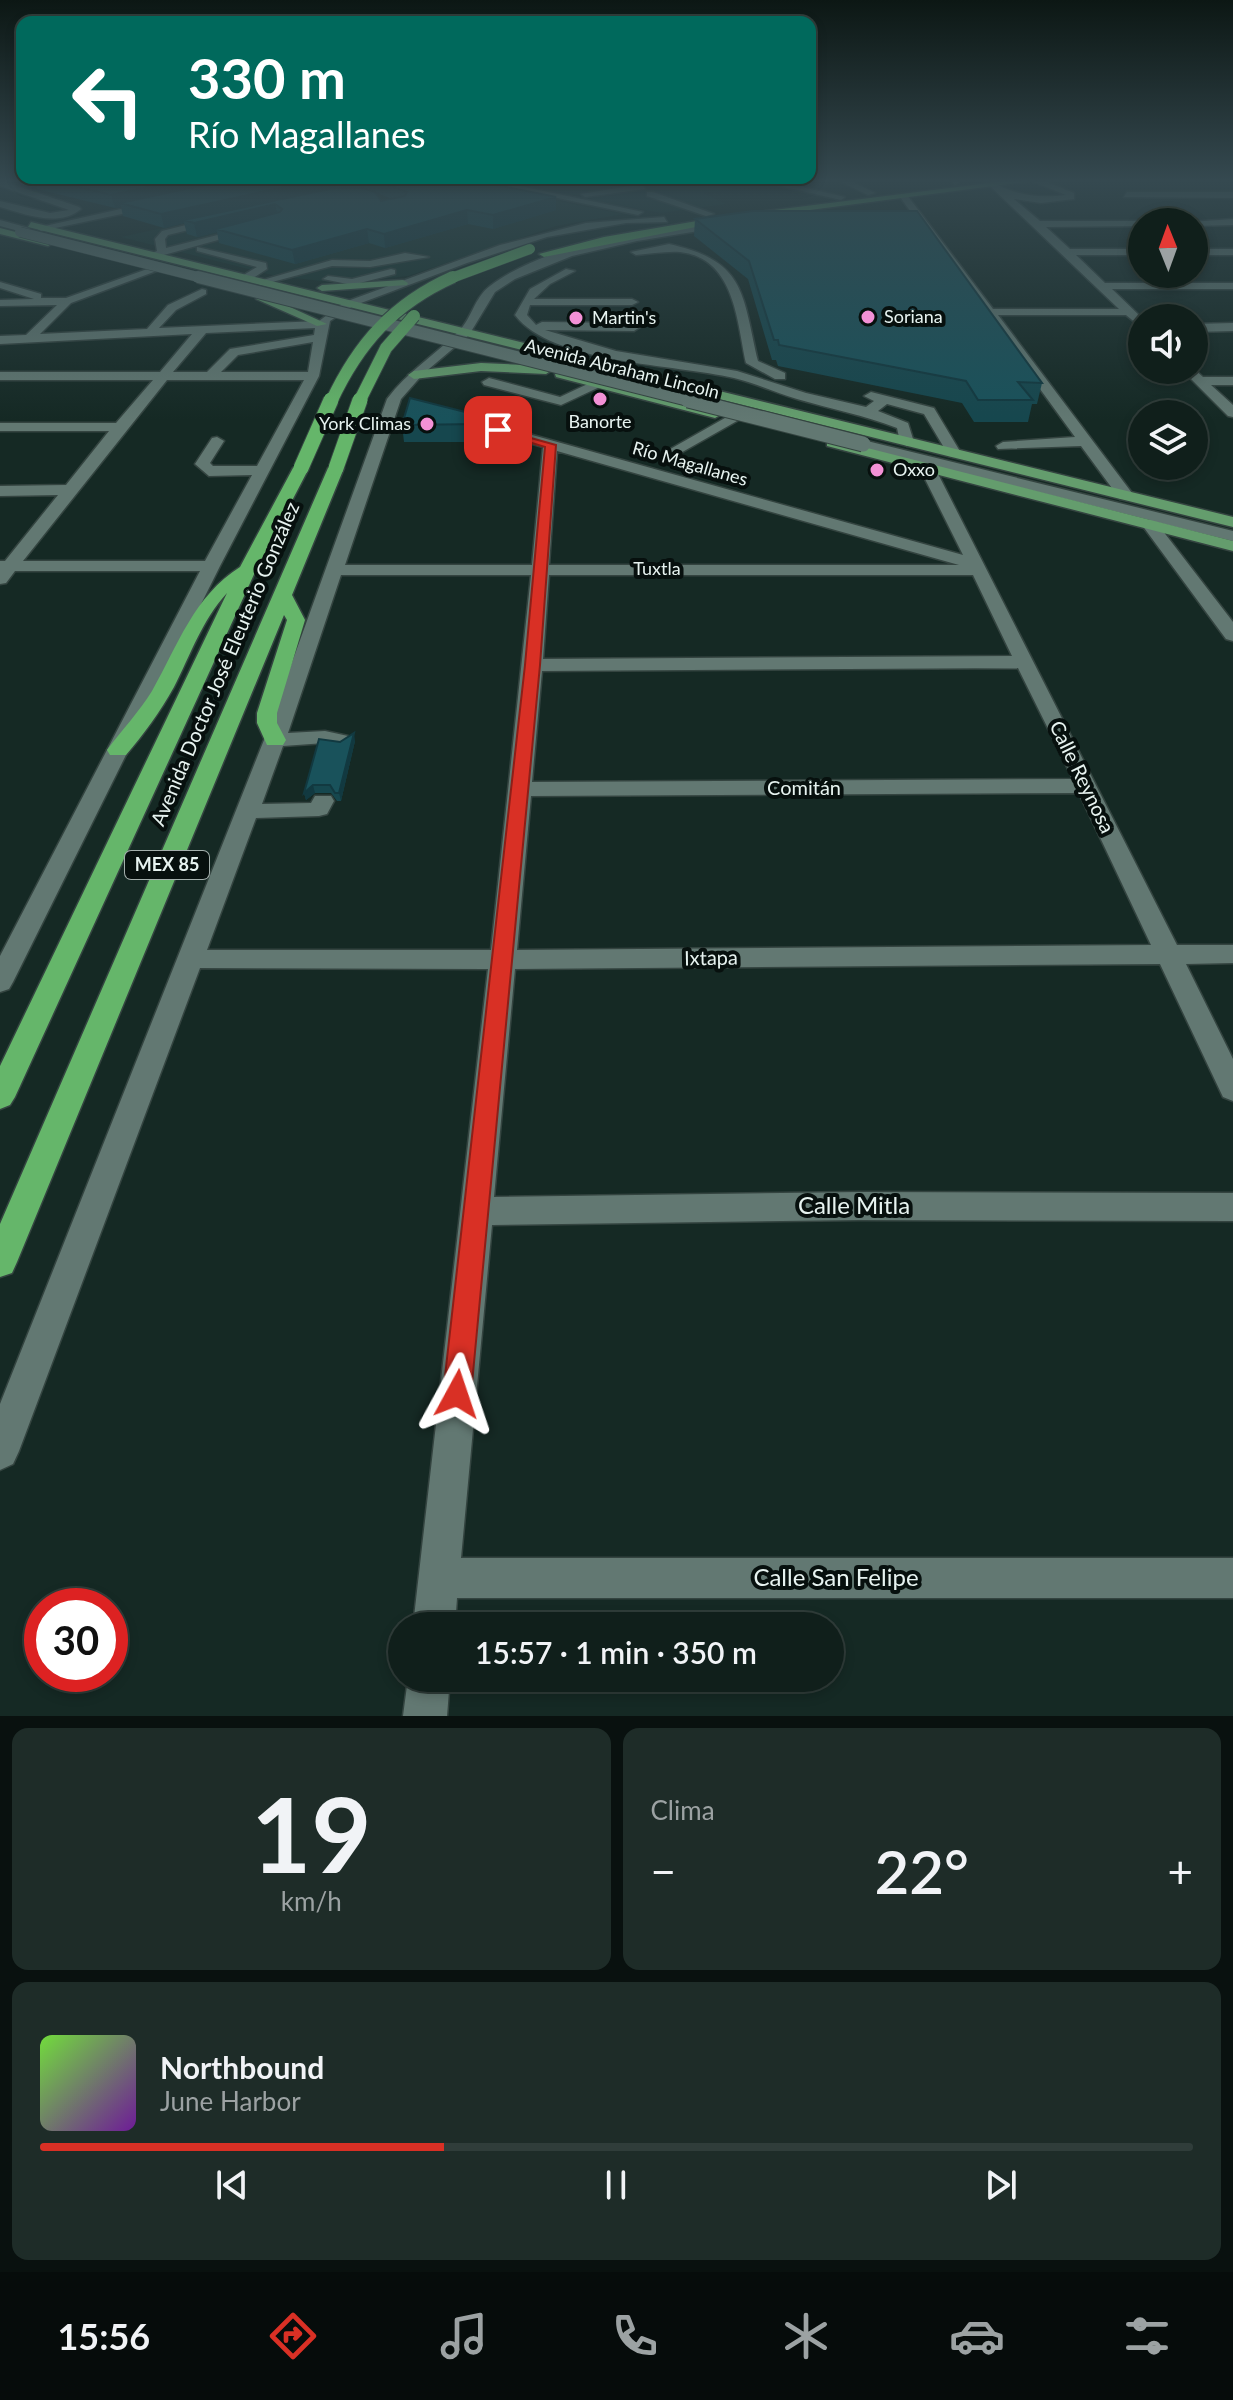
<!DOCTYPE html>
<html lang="es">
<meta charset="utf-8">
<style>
:root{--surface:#101f1b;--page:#1e2c28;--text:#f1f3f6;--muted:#9ca2a3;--line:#303d3a;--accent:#d93025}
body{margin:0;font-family:Lato,sans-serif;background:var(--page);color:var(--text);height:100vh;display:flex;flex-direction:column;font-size:30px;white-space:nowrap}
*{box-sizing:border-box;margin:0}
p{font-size:26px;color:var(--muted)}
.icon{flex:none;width:44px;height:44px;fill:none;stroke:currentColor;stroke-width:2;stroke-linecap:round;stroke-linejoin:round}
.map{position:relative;height:1716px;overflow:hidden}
.drawer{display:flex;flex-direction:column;gap:12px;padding:12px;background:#09110f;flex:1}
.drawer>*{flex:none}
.hud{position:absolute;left:16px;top:16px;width:800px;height:168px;border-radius:16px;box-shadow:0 4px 12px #0003,0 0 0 2px var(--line);background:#00695c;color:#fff;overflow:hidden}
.needle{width:52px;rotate:359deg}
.controls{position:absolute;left:1128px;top:208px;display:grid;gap:16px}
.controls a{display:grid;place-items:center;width:80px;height:80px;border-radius:50%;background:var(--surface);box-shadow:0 4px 12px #0003,0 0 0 2px var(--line);font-size:40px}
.speed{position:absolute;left:24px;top:1588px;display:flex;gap:16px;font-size:40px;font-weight:700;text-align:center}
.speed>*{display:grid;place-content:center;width:104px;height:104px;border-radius:50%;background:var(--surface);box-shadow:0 4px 12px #0003,0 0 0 2px var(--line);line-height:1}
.speed .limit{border:12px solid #d22;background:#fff;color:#111}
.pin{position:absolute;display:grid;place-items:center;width:68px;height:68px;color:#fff;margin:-34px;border-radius:16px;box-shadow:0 4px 12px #0006}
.me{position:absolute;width:88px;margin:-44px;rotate:5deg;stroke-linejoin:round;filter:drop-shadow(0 0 6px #0008)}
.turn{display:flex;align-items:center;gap:28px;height:168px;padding:0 40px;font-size:36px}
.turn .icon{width:104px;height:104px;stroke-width:2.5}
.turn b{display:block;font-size:56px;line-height:68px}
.big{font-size:60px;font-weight:600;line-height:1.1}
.drawer .tile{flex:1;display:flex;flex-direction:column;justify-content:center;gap:12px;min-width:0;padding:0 28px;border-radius:16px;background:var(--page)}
.drawer .dial{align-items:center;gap:0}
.dial b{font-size:104px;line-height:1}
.song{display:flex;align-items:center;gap:24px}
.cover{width:96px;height:96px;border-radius:12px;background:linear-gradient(135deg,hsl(100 70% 55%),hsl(280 70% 35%))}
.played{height:8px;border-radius:4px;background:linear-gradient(90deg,var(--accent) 35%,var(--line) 35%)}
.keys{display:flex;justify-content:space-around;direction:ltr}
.heat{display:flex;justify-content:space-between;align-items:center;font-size:44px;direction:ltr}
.drawer .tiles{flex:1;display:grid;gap:12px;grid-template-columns:1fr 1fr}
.tile:last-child{grid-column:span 2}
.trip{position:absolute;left:388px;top:1612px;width:456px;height:80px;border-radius:40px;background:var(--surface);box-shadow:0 4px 12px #0003,0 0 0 2px var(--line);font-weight:600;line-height:80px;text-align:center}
.dock{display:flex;height:128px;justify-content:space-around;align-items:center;background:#060c0b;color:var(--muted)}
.dock .icon{width:56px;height:56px}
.dock .on{color:var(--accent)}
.dock b{font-size:36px;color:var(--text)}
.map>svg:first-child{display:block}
.built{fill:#16332d}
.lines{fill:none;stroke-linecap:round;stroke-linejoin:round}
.minor-casing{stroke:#344440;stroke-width:3}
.major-casing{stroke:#344440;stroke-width:3}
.highway-casing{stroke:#344440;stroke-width:3}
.minor{fill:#627872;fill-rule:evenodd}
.major{fill:#649d6d;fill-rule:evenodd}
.highway{fill:#65b66a;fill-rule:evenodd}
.minor-bridge-far2-casing{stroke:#344440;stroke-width:11;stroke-linecap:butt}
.minor-bridge-far1-casing{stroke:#344440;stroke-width:14;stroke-linecap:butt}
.minor-bridge-casing{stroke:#344440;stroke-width:17;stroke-linecap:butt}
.highway-bridge-far2-casing{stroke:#344440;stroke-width:11;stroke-linecap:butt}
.highway-bridge-far1-casing{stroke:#344440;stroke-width:14;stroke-linecap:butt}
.highway-bridge-casing{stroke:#344440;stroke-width:17;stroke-linecap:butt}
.minor-bridge-far2{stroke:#627872;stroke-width:10}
.minor-bridge-far1{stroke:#627872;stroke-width:12}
.minor-bridge{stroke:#627872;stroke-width:15}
.highway-bridge-far2{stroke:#65b66a;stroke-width:10}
.highway-bridge-far1{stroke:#65b66a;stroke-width:12}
.highway-bridge{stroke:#65b66a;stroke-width:15}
.wall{fill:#16474e;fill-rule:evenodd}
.shaded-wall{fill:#123940}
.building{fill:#19525b;stroke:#123940;stroke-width:2}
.route{fill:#d93025;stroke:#8d1f18;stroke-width:2}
.poi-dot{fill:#f391d6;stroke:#07100e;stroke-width:3}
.labels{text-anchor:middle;stroke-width:8;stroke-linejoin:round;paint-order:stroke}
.far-poi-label{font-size:18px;fill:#e7f3f0;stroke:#07100e;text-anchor:start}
.far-street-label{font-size:18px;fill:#e7f3f0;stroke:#07100e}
.shield{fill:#07100e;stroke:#a4afac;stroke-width:2}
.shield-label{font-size:18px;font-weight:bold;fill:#e7f3f0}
.street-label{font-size:20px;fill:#e7f3f0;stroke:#07100e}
.near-street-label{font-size:24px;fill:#e7f3f0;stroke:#07100e}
</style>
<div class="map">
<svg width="1233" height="1716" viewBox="0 0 1233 1716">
<rect width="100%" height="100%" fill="#152924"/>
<path class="built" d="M384 180H452L623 214 556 226 408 276 340 283 276 276 121 237Z
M497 180H603L622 184 635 182 631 180H683L734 189 703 193 726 204 661 213 588 199 624 194 612 190 569 195Z"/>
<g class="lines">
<defs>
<path id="minor" d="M0 180 79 207 81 209C58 228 25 214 0 207V201L50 213 69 210 0 186Z
M473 180H491L643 212 638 215Z
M754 180H771L845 197 841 200Z
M837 180H849L875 193 868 195Z
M951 180H959V182L955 185Z
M1029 180H1042L1074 193V199L1041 203 1014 199 1040 221H1145L1142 226 1046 227 1070 249H1142V255H1076L1105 283H1233V289H1112L1142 318V328L1126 315H998L1132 493V499H1120L1081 446 998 449 996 446 1003 442 1075 437 900 197 907 195 993 309H1119L990 186 994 183C1018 196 1039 198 1066 195Z
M642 184 645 189 585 197 581 194Z
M647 192H653L714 214 706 216 647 196Z
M1127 192H1233V198L1124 197Z
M152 202 155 207 41 231 36 228Z
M664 217 667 222 626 223 547 237 467 263 353 306 330 321 319 376 220 566 13 982 9 989 0 992V956L200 571H15L6 583 0 584V561H5L58 495 0 496V486L66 485 109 431H0V423H116L153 380H0V372H160L192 334 0 344V336L26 335 57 305 0 306V300L34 299 0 288V282L41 294V298H66L150 268 159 270 71 303 40 334 147 329 168 305 202 289 206 290V294L176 310 159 328 319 321 345 302 500 245 586 223ZM315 328 314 335 230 349 207 372H173L206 333ZM313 342 308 372H221L238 355ZM167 380H304L257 466H213L210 463 224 441 217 437 212 438 195 464 209 476 252 475 205 561H23Z
M214 218 217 223 168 235 165 239 166 248 249 227 254 230 153 258 148 255 157 251 155 239 162 231Z
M1233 219V225L1194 226V222H1190Z
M0 220 29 228 31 230 26 233 0 226Z
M726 221 729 226 637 241 572 256 515 279 495 292 469 335 423 374 401 399 345 565H532L543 447 445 419 443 416 450 412 963 555 919 467 923 463 858 447V441L863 440 1233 531V541L1156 522 1233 622V641L1226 639 1142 525 1150 520 934 466 1177 945H1233V963L1186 964 1233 1059V1101L1223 1097 1160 964 515 969 494 1197 859 1192 1233 1193V1221L859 1220 492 1225 461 1558H1233V1598H457L455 1626H413L488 969 200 968 19 1451 13 1464 0 1470V1404L264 740 387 399C407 372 435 355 459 331 472 318 474 298 490 286 549 241 654 231 726 221ZM557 451 959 565H549ZM341 575H531L491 950H207L256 818 319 816 327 814 334 801 331 796H315L311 803 262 804 283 746 325 743 340 747 351 741 348 736 325 731 288 733ZM549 575H973L1012 656 543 659ZM1018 668 1073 779 532 782 542 671ZM1079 793 1151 945 517 950 531 796Z
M669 244C746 261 742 293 758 361L785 373V379H775L746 363C737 322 735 258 680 252 666 251 650 254 636 255L631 252Z
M197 247 266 263 267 269 250 280H242V276L257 267 197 251Z
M1194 249H1233V255H1194Z
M405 253 429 257 370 267 332 266 261 285 256 282 332 260 370 261Z
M391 269 395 270V274L352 285 323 279 328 276 352 279Z
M566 269 575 271 550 284 534 299H632L638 302 632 305H530L527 315 536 325 542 322 634 323 640 327 634 331 545 330 616 351 737 371 806 393 866 407 874 401 864 396 871 392 934 408 961 453 954 457 949 456 924 414 887 404 878 411 908 423 914 442 907 446 900 442 897 428C864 415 831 409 797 399 776 393 755 383 734 378 675 364 552 364 515 315L530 289Z
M1233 323V331L1194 332V324Z
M1194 369 1203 377H1233V385H1211L1233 405V417L1228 416 1182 370Z
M489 378 560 397 594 381 606 384 561 405 484 385 482 382Z
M732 414 739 418 737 421 670 459H660L658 456Z
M408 1678H450L447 1716H403Z"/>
<path id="major" d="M31 222 1233 517V527L28 227Z
M0 228 51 241 53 243 48 246 0 234Z
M403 280 408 283 407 285 322 291 317 288 322 285Z
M256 295H264L327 324 317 326 256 299Z
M481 363 546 366 552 370 546 374 481 371 414 379 408 375 414 371Z
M561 370 720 411 722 414 715 418 556 377 555 374Z
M832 439 1233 541V551L827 446V440Z"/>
<path id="highway" d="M1013 180H1038L726 221 544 257 539 254 604 237 726 216Z
M301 463 309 468 256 570 15 1097 10 1105 0 1109V1066L227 593C202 620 190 656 174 687 160 712 144 734 126 755H110L107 750C122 730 139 712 152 691 178 645 194 596 240 567L293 468Z
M336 463 344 468 292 595 305 620 277 713V723L286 740 283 745H267L257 723V713L287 620 284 615 17 1262 12 1273 0 1277V1224L328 468Z"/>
</defs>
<use href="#minor" class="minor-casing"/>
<use href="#major" class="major-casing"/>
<use href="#highway" class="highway-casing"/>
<use href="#minor" class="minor"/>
<use href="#major" class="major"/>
<use href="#highway" class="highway"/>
<defs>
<path id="minor-bridge-far2" d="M20 232 206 279"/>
<path id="minor-bridge-far1" d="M198 277 696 402"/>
<path id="minor-bridge" d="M688 400 863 444"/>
<path id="highway-bridge-far2" d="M449 279 530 249"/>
<path id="highway-bridge-far1" d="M331 402C358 344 393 304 453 277
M359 402 386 348 414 316"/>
<path id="highway-bridge" d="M301 468 331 400
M336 468 360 400"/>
</defs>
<use href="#minor-bridge-far2" class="minor-bridge-far2-casing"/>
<use href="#minor-bridge-far1" class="minor-bridge-far1-casing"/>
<use href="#minor-bridge" class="minor-bridge-casing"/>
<use href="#highway-bridge-far2" class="highway-bridge-far2-casing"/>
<use href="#highway-bridge-far1" class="highway-bridge-far1-casing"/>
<use href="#highway-bridge" class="highway-bridge-casing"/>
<use href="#minor-bridge-far2" class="minor-bridge-far2"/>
<use href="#minor-bridge-far1" class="minor-bridge-far1"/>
<use href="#minor-bridge" class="minor-bridge"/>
<use href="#highway-bridge-far2" class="highway-bridge-far2"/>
<use href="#highway-bridge-far1" class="highway-bridge-far1"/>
<use href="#highway-bridge" class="highway-bridge"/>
</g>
<path class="wall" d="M35 180H487V183L556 210 493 229 468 224 385 248 369 243 295 264 219 243 217 232 197 237 187 234 184 223 164 228 123 216 121 207 115 208 37 189ZM375 192 392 199 381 201Z
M695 219 1042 383 1037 404H1032L1028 422H974L962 403 778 366 776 360H772L748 279 694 236Z
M481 416 483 434 482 442H404L402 425Z
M355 741 341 801H337L331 793H315L306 800 304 793 340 742Z"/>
<path class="shaded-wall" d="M182 180H243L120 203 121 207 115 208 111 195Z
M316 180H334L335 189 184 220V223L164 228 161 214Z
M556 197V210L493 229V215Z
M275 204 278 217 216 229 217 232 197 237 194 223Z
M467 210 468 224 385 248 384 234Z
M367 229 369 243 295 264 292 250Z
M481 416 483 434 482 442 480 424Z
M354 733 355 741 341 801 339 793Z
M313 785 315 793 306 800 304 793Z"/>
<path class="building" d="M49 180H182L111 195Z
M228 180H316L161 214 120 203Z
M375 180H473H472L556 197 493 215 467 210 384 234 367 229 292 250 216 229 280 212 282 209 275 204 194 223 184 220 334 188H363L375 192 381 201 405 196 407 192Z
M753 211H917L1042 383 1018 382 1033 400H978L966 381 779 345 778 340H774L749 261 695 219Z
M410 398 481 416 480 424 402 425Z
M354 733 339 793H335L330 785H313L304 793 319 739 340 742Z"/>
<linearGradient id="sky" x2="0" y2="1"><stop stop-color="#0c1714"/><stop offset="0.43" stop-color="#354950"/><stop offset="1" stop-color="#354950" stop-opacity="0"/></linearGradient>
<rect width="1233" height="420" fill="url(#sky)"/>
<path class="route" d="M495 428 556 445 540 665 471 1394 467 1404 457 1408 447 1404 443 1394 525 665 545 447 495 432Z"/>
<g class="poi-dot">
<circle cx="868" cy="317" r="8"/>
<circle cx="576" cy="318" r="8"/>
<circle cx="600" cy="399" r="8"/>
<circle cx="427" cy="424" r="8"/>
<circle cx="877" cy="470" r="8"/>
</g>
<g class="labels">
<g class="far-poi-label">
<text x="884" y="323">Soriana</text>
<text x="592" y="324">Martin's</text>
<text x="600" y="428" text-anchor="middle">Banorte</text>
<text x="411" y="430" text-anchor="end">York Climas</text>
<text x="893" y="476">Oxxo</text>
</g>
<g class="far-street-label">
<text transform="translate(622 369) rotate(14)" y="6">Avenida Abraham Lincoln</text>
<text transform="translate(690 464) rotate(16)" y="6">Río Magallanes</text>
<text x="657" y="575">Tuxtla</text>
</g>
<rect class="shield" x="125" y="851" width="84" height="28" rx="6"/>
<g class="shield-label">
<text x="167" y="871">MEX 85</text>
</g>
<g class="street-label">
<text transform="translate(225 664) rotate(-67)" y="7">Avenida Doctor José Eleuterio González</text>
<text transform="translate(1082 777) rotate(64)" y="7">Calle Reynosa</text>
<text x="804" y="795">Comitán</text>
<text transform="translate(711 958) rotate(-1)" y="7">Ixtapa</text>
</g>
<g class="near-street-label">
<text x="854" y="1214">Calle Mitla</text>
<text x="836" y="1586">Calle San Felipe</text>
</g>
</g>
</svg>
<div class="controls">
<a><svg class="needle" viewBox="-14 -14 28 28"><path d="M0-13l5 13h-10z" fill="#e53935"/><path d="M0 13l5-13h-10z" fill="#9ca2a3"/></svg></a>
<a><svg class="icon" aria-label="sound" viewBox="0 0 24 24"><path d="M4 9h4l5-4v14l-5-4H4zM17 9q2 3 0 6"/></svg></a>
<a><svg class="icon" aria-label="layers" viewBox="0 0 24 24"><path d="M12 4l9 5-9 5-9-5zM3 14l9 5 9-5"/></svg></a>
</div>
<div class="speed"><div class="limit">30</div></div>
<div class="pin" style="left:498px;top:430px;background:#d93025"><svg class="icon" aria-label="arrive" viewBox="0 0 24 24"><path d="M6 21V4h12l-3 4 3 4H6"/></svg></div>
<svg class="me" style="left:457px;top:1394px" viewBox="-20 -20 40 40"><path d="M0-17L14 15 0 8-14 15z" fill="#d93025" stroke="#fff" stroke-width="4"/></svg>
<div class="trip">15:57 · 1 min · 350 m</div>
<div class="hud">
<div class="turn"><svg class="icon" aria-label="left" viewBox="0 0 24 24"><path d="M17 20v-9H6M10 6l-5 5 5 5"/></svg><div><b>330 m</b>Río Magallanes</div></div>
</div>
</div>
<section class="drawer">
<div class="tiles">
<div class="tile dial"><b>19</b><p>km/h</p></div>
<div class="tile"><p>Clima</p>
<div class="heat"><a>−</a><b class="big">22°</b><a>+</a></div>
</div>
<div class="tile">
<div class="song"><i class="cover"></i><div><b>Northbound</b><p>June Harbor</p></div></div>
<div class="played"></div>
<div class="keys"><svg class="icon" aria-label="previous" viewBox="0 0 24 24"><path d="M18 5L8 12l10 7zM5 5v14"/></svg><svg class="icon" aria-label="pause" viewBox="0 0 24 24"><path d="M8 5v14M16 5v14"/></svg><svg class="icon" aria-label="next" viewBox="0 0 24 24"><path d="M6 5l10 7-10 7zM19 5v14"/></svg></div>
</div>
</div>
</section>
<nav class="dock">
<b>15:56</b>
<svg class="icon on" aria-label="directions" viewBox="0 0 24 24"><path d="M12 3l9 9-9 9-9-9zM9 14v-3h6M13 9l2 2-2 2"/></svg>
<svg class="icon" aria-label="music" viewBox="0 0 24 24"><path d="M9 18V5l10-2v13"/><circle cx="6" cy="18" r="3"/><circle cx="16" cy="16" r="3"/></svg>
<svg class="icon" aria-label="phone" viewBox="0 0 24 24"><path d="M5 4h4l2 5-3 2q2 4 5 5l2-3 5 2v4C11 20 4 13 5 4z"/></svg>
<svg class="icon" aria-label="climate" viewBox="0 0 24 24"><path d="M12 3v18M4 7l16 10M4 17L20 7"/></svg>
<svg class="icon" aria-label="car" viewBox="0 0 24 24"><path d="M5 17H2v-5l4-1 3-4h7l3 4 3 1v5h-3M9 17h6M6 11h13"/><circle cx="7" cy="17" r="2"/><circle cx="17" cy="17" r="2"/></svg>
<svg class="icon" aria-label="filters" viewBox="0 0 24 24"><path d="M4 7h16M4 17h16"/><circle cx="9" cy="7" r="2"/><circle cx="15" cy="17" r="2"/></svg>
</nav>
